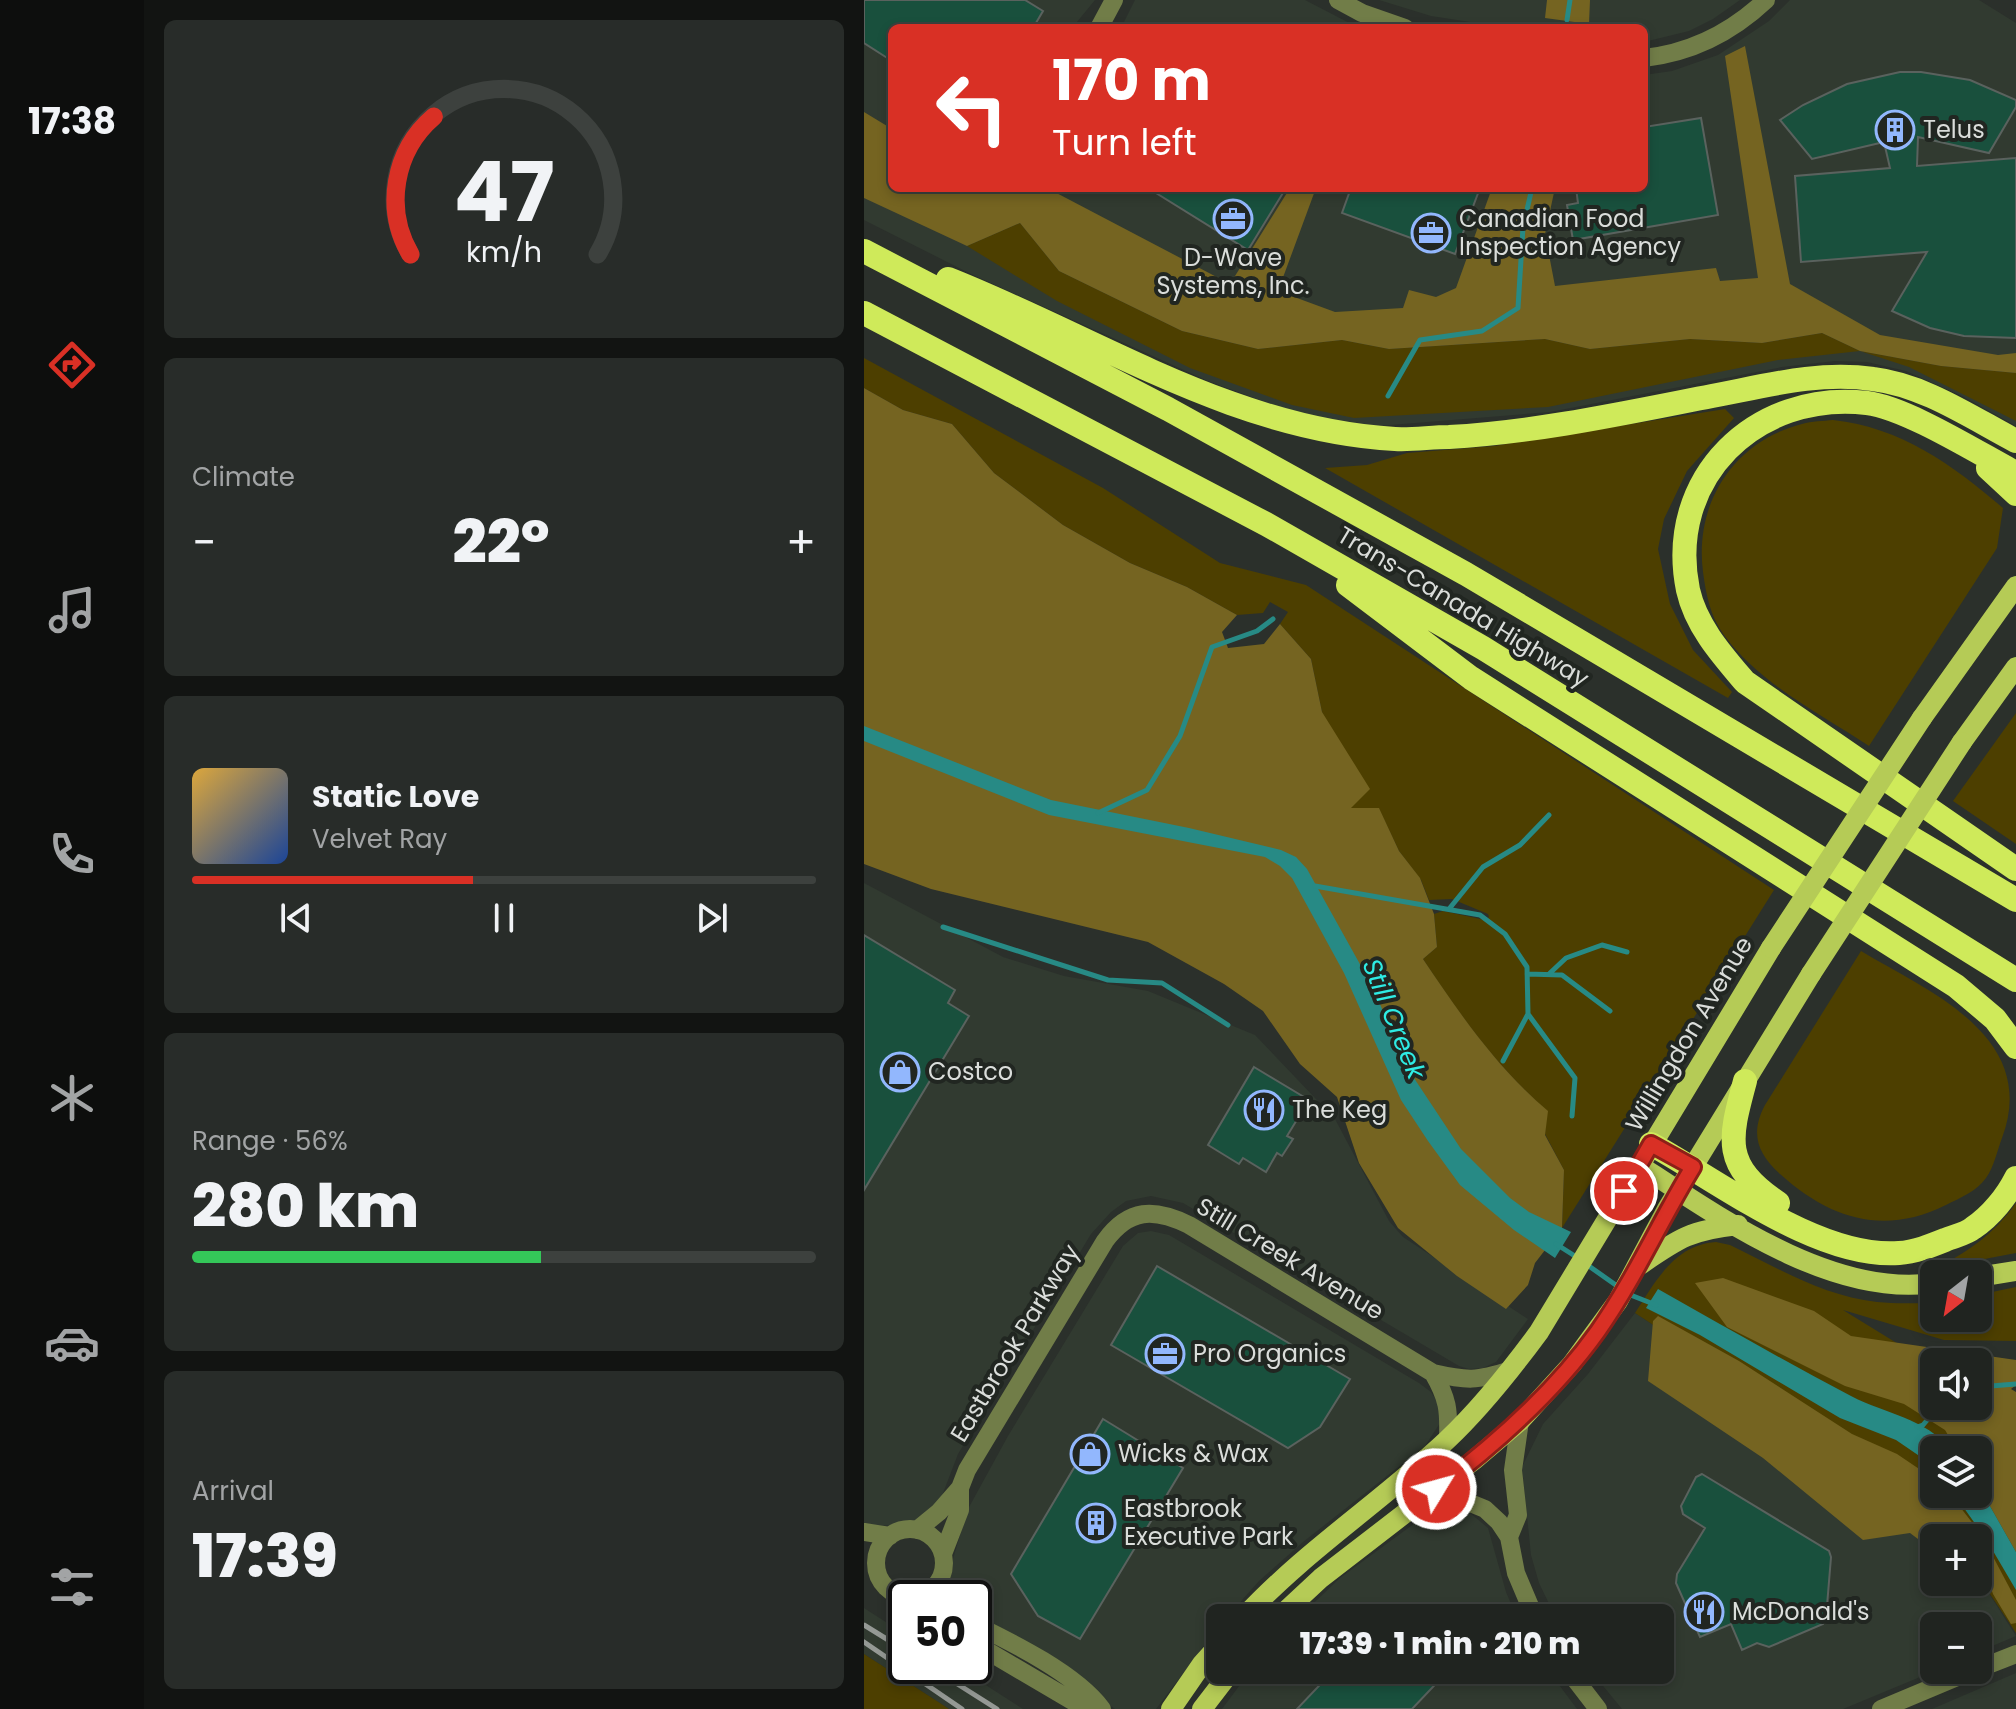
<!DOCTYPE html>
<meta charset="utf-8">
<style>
:root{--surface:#202420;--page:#282c29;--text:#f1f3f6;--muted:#a2a4a5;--line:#3d413e;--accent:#d93025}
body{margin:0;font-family:Poppins,sans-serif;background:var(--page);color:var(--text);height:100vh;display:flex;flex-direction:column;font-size:30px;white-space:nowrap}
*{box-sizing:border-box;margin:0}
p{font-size:26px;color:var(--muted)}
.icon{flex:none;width:44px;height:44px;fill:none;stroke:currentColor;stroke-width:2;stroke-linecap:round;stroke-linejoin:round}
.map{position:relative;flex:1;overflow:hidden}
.drawer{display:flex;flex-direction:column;gap:20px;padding:20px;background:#121412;width:720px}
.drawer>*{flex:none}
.guide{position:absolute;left:24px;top:24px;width:760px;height:168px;border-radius:12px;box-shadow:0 4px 12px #0003,0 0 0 2px var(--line);background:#d93025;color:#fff;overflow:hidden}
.needle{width:52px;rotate:211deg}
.tools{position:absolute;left:1056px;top:1260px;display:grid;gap:16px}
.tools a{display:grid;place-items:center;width:72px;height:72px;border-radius:12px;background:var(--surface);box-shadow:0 4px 12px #0003,0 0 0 2px var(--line);font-size:40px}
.speed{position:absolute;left:24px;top:1580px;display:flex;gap:16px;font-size:40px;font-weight:700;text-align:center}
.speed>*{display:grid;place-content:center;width:104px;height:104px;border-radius:50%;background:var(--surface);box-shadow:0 4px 12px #0003,0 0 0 2px var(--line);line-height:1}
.speed .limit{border:4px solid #111;border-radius:12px;background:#fff;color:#111}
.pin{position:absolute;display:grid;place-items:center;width:68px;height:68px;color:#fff;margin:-34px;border:4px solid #fff;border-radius:50%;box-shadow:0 2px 8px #0007}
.me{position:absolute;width:88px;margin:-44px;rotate:53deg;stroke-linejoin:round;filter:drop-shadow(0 0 6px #0008)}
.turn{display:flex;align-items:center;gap:28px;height:168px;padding:0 32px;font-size:36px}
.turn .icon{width:104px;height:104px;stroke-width:2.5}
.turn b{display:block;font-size:56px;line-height:68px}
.big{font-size:60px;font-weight:800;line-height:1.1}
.drawer .widget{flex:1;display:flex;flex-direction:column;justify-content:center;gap:12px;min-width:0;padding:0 28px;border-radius:12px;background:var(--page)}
.drawer .dial{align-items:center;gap:0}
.dial svg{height:208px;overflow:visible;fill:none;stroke:var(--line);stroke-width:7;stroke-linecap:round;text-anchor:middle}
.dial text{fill:var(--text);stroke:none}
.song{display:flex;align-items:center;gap:24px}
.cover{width:96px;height:96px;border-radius:12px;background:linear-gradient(135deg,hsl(40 70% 55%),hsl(220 70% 35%))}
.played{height:8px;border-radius:4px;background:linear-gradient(90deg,var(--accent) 45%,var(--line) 45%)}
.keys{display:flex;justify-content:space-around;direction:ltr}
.heat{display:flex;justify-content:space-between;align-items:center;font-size:44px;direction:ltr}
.charge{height:12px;border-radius:6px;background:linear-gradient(90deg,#34c759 56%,var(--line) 0)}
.trip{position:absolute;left:342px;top:1604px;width:468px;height:80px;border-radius:12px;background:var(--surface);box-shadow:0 4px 12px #0003,0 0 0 2px var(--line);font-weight:800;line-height:80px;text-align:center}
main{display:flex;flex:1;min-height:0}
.tab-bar{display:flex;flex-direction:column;width:144px;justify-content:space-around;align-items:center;background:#0d0e0d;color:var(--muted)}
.tab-bar .icon{width:56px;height:56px}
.tab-bar .current{color:var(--accent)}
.tab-bar b{font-size:36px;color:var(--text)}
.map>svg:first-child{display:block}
.built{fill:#313a30}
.green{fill:#4d3f00;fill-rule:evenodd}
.forest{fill:#756421;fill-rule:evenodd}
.water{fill:#278a85}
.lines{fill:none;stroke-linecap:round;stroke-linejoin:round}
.stream{stroke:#278a85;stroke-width:5}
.building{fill:#19503d;stroke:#5a625e;stroke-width:2}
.minor{stroke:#717d48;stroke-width:18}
.major{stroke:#b5cb56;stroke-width:20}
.highway{stroke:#cfea5a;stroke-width:24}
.rail{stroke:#959995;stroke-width:5}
.major-bridge{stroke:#b5cb56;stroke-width:20}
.route-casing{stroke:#8d1f18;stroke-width:20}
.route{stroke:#d93025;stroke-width:14}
.labels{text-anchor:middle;stroke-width:8;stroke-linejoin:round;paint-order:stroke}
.poi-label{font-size:24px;fill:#daddda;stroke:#212621;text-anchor:start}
.street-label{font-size:24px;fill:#daddda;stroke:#212621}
.water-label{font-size:26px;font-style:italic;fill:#2eebe4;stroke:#212621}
</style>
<main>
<nav class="tab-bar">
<b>17:38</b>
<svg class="icon current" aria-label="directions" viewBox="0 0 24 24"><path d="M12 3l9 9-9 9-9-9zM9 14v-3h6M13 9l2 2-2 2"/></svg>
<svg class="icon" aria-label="music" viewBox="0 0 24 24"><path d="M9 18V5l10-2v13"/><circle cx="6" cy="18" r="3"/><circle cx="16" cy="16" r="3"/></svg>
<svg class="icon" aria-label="phone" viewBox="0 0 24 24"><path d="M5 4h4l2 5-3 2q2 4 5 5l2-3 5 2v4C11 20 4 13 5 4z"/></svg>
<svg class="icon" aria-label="climate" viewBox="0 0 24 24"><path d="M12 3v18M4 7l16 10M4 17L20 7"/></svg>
<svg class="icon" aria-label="car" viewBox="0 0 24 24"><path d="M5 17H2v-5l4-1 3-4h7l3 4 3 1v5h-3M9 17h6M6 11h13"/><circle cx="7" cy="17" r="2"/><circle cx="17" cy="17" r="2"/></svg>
<svg class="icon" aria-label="filters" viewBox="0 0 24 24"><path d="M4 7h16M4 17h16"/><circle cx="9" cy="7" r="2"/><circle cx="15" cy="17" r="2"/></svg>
</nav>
<section class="drawer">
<div class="widget dial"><svg viewBox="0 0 100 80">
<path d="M14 69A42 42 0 1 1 86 69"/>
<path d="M14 69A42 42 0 0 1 23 16" stroke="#d93025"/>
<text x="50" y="56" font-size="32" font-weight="700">47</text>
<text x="50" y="72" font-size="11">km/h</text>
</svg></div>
<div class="widget"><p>Climate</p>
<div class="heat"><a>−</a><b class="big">22°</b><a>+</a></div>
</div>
<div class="widget">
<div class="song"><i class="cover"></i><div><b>Static Love</b><p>Velvet Ray</p></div></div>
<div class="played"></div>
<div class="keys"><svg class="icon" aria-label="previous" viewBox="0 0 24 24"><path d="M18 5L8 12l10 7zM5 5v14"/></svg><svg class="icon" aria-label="pause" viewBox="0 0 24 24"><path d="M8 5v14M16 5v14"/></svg><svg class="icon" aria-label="next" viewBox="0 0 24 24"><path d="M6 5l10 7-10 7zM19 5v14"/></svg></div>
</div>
<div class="widget"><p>Range · 56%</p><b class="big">280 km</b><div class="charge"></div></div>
<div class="widget"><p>Arrival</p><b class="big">17:39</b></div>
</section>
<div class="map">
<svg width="1152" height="1709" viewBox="0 0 1152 1709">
<rect width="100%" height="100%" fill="#2b302b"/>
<path class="built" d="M0 0H231L208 28H28V188H780V75L808 71 854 55 905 21 926 0H1115L1152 23V426L1098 396 1042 371 1003 362 971 361 918 367 686 412 514 426 461 418 415 407 344 381 107 274 0 220Z
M271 0H441L495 28H257Z
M515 0H876L849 19 825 31 780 42V28H645L567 16Z
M0 883 139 957 200 976 284 991 391 1035 471 1119 525 1221 539 1237 664 1319 632 1362 619 1368 605 1369 595 1366 319 1203 287 1196 262 1201 247 1212 227 1234 94 1454 76 1501 54 1520 42 1525 0 1526Z
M287 1231 305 1235 555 1383 567 1392 575 1405 576 1423 561 1446 439 1542 395 1581 362 1618H356V1625L292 1709H251L167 1647 110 1617V1598H91L85 1572 104 1509 144 1436 259 1246 274 1233Z
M771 1313 927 1416 1070 1538V1582H1114V1576L1152 1636 1114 1652V1626H1070V1670H1073L979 1709H758L726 1670H796V1618H692L675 1583 667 1555 658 1467 679 1424 724 1374Z
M584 1508 606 1513 624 1528 642 1592 653 1618H434L476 1578 562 1515Z
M0 1608 42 1635V1666H92L159 1709H85L0 1654Z
M387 1670H684L713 1709H358Z
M1152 1673V1709H1068Z"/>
<path class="green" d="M156 223 195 271 318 331 394 349 478 340 525 349 681 339 726 349 826 339 898 343 958 333 996 351 1077 366 1152 373V421L1045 367 996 351 914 360 684 407 490 418 428 405 326 368 193 301 103 246Z
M0 358 239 488 356 563 442 585 910 890 698 1228 700 1170 681 1134 682 1110C633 1067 595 1014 559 959L573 947 570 914 579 911 621 920 625 917 624 914 588 899 565 900 557 880 535 851 515 809 486 808 458 712 447 659 416 624 424 612 406 602 399 613 373 615 323 587 266 563 199 525 130 473 88 424 39 410 0 388Z
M861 409 870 418 823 471 800 519 794 549 806 604 829 650 868 692 864 698 461 468 503 465 543 453 630 446Z
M969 420C1036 427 1089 465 1139 508L1133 548 1005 746C955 713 896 684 860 635 846 616 842 594 839 572 830 503 870 441 938 424 948 421 959 421 969 420Z
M1152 713V844L1089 801Z
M997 951C1040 977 1093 1000 1125 1041 1148 1071 1151 1104 1138 1138 1133 1151 1130 1167 1122 1178 1113 1191 1096 1198 1082 1205 1020 1236 966 1219 916 1174 893 1153 886 1133 901 1105Z
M1152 1203V1253L1073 1268C1107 1249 1128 1236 1152 1203Z
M852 1242 866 1245C914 1268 959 1296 1013 1302 1032 1304 1051 1303 1070 1303V1318H1114V1295L1152 1287V1341L1080 1340 979 1310 1070 1366V1406H1114L1152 1417V1633L1114 1576V1538L771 1313C792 1281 810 1245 852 1242ZM1070 1450H1114V1494H1070Z
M0 1654 79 1705 85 1709H0Z"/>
<path class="forest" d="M683 0H726L725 24 681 18Z
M881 46 926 284 1016 335 1134 355 1152 353V373L1077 366 996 351 958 333 898 343 826 339 726 349 681 339 525 349 478 340 394 349 318 331 195 271 156 223 103 246 0 198V112L28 129V188H183L366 284 426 188H452L414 291 471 312 539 308 545 290 572 297 592 288 628 188H691L681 234 691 286 852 268 856 281 894 278 861 56Z
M0 388 39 410 88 424 130 473 199 525 266 563 323 587 373 615 358 632 364 648 400 644 416 624 447 659 458 712 506 789 487 808H515L535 851 556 878 570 914 573 947 559 959C596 1014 633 1068 684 1111L681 1135 700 1170 698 1228 671 1263 664 1285 642 1309 593 1276 534 1228 495 1163 473 1097 436 1064 399 1011 360 984 284 942 67 889 0 864Z
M859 1278 950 1311 987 1336 1152 1360V1385L1147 1389 1152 1392V1552L1114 1485V1450H1093L1081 1430 1040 1404 981 1386 863 1327 831 1283ZM1070 1362H1114V1406H1070Z
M794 1316 875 1361 988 1434 1033 1454 1070 1479V1494H1086L1117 1534 1152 1600V1623L1147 1624 1129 1594 1121 1571 1114 1569V1538H1070V1551L1046 1533 999 1540 899 1458 784 1381 789 1321Z"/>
<path class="water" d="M0 726 187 800 325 828 417 850 432 857 443 869 507 984 546 1072 597 1149 646 1198 665 1212 707 1232 691 1258 650 1230 596 1185 564 1141 537 1100 480 973 428 878 416 866 401 857 185 815 0 741Z
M794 1289C858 1325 922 1362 987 1396 1024 1415 1059 1417 1088 1450H1070V1466L1032 1440 976 1418 836 1335 782 1308Z
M1114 1485 1152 1552V1590L1122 1539 1090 1494H1114Z"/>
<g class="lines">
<path class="stream" d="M703 20 706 0
M524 396 556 340 618 331 654 308 659 227 668 188
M234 813 283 790 316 736 348 647 393 631 409 619
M451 886 616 915 641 934 663 967 664 1014 711 1078 708 1116
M585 909 619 867 656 845 685 815
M79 927 244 980 298 983 364 1025
M686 973 702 958 738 945 763 952
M663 974 698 975 746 1011
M639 1061 664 1014
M692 1244 714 1258
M722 1264 756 1288
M764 1294 792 1305
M1114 1387 1152 1384
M1053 1427 1059 1425 1075 1406"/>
</g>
<path class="building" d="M0 0H161L179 11 169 28H28V61L0 43Z
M1036 72H1057L1106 80 1152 100V107L1125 153 1054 137 1053 166 1152 158V338L1100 336 1066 328 1028 311 1063 252 937 262 931 176 1026 168 1020 142 948 159 916 120 939 105 983 84Z
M837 118 854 215 709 240 703 205 714 203 712 188H780V127Z
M284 188H422L384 250Z
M487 188H616L591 254 478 213Z
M0 935 91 990 84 1003 105 1016 0 1190Z
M390 1067 445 1100 423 1136 429 1139 418 1156 413 1153 402 1172 379 1158 375 1164 344 1145Z
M293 1266 486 1379 456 1427 424 1448 247 1345Z
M239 1419 319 1468 216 1639 174 1616 147 1574Z
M838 1474 965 1551 967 1557 962 1618 959 1624 905 1647 893 1643 878 1650 867 1624 836 1637 812 1583 813 1574 841 1528 819 1514 817 1506 832 1477Z
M470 1670H585L548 1709H433Z"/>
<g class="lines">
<path class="minor" d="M474 0 498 13 541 28
M235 28 250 0
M780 58C826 53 868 32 902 0
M569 1373C584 1399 585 1410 584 1439
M572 1489 621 1509 635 1522 645 1537 652 1573 671 1618
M12 1563a34 34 0 1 1 68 0a34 34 0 1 1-68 0Z
M53 1530 75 1512 96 1488
M0 1532 26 1536
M645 1537 654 1515 649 1470 656 1421
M79 1554 96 1510V1488L103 1470 241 1241C265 1208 290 1208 325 1225L569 1373C604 1381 612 1381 647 1370
M110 1624C149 1643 212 1674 238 1709
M110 1643 222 1709
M1114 1669 1152 1654
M704 1670 734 1709
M1017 1709 1110 1670"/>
<path class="major" d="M1058 718 1152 586
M1098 742 1152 667
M775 1165C856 1218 969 1298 1070 1283
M776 1265C814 1239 826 1230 874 1225
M1114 1277 1152 1271
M379 1618C441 1551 517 1502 583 1440 617 1408 647 1370 675 1332L907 948
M414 1618 457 1578 610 1460 656 1421 708 1364 754 1301 803 1209 947 974
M307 1709 338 1664 356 1644
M338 1709 368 1670"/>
<path class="highway" d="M0 251 304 409 602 574 1152 900
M84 279C231 337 369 430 531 439 549 440 567 437 585 437 674 432 761 413 848 396 901 386 954 371 1009 379 1060 385 1108 418 1152 441
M0 313 402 524 619 648 1152 980
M1124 468 1152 494
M1152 473C1114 453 1043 408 1003 403 892 390 801 478 824 590 832 626 858 655 881 682L1152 869
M484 585 607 678 1092 986 1131 1019 1152 1047
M881 1081C865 1140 858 1165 914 1203
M787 1144C856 1182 955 1259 1035 1253 1051 1252 1066 1246 1081 1240 1090 1236 1102 1234 1109 1228 1127 1216 1143 1196 1152 1178"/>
<path class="rail" d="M0 1625 42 1651
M0 1642 98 1709
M65 1666 133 1709"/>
<path class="major-bridge" d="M907 948 1058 718
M947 974 1098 742"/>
</g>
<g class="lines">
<defs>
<path id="route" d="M572 1489C632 1444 690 1393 734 1331 770 1280 796 1221 829 1167L787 1144 760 1191"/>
</defs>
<use href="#route" class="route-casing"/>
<use href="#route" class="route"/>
</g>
<defs>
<symbol id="building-ring" viewBox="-11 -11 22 22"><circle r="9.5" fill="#212621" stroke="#92b7fd" stroke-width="1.5"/><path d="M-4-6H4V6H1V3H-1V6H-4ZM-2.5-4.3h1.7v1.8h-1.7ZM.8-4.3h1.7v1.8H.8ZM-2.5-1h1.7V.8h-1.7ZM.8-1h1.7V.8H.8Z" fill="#92b7fd"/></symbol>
<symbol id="office-ring" viewBox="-11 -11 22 22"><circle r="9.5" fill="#212621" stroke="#92b7fd" stroke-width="1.5"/><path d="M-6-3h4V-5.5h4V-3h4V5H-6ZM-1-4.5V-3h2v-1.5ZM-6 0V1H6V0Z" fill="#92b7fd"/></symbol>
<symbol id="shop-ring" viewBox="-11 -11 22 22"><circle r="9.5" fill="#212621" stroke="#92b7fd" stroke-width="1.5"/><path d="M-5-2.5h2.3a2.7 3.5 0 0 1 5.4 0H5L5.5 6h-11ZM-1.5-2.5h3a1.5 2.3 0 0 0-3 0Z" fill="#92b7fd"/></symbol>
<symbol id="restaurant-ring" viewBox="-11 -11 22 22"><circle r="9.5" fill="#212621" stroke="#92b7fd" stroke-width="1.5"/><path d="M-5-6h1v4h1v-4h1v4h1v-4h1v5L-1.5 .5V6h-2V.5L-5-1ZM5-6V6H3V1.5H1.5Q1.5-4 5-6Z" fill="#92b7fd"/></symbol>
</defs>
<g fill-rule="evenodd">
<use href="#building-ring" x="1009" y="108" width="44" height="44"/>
<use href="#office-ring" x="347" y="197" width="44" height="44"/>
<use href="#office-ring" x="545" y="211" width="44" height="44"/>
<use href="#shop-ring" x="14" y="1050" width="44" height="44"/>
<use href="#restaurant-ring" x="378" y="1088" width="44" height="44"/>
<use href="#office-ring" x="279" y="1332" width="44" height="44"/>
<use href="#shop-ring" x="204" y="1432" width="44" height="44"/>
<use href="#building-ring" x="210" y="1501" width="44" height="44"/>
<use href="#restaurant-ring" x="818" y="1590" width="44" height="44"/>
</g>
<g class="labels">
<g class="poi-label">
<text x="1059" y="138">Telus</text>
<text x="595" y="227">Canadian Food<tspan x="595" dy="28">Inspection Agency</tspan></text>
<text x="369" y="266" text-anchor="middle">D-Wave<tspan x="369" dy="28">Systems, Inc.</tspan></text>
<text x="64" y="1080">Costco</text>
<text x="428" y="1118">The Keg</text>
<text x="329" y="1362">Pro Organics</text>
<text x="254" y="1462">Wicks &amp; Wax</text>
<text x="260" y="1517">Eastbrook<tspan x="260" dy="28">Executive Park</tspan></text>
<text x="868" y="1620">McDonald's</text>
</g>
<g class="street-label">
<text transform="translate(599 607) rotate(31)" y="8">Trans-Canada Highway</text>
<text transform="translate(825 1034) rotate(-59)" y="8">Willingdon Avenue</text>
<text transform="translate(426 1259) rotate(31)" y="8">Still Creek Avenue</text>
<text transform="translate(151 1343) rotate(-59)" y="8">Eastbrook Parkway</text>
</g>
<g class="water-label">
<text transform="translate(530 1019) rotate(68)" y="9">Still Creek</text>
</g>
</g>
</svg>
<div class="tools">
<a><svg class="needle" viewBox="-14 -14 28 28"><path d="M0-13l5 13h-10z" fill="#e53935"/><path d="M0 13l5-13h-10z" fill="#a2a4a5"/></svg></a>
<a><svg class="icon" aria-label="sound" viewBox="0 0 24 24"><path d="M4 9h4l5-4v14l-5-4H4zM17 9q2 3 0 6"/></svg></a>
<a><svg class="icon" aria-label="layers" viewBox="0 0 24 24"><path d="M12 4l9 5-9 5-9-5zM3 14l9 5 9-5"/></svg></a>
<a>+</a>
<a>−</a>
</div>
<div class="speed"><div class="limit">50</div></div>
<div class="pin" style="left:760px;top:1191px;background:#d93025"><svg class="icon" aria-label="arrive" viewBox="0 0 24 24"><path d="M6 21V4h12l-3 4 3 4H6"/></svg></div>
<svg class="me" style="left:572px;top:1489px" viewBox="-20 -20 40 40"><circle r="17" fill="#d93025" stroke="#fff" stroke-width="3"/><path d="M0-11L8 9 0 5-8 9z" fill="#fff"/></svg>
<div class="trip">17:39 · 1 min · 210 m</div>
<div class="guide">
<div class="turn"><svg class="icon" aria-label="left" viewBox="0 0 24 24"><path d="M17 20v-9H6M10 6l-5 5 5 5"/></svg><div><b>170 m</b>Turn left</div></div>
</div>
</div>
</main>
